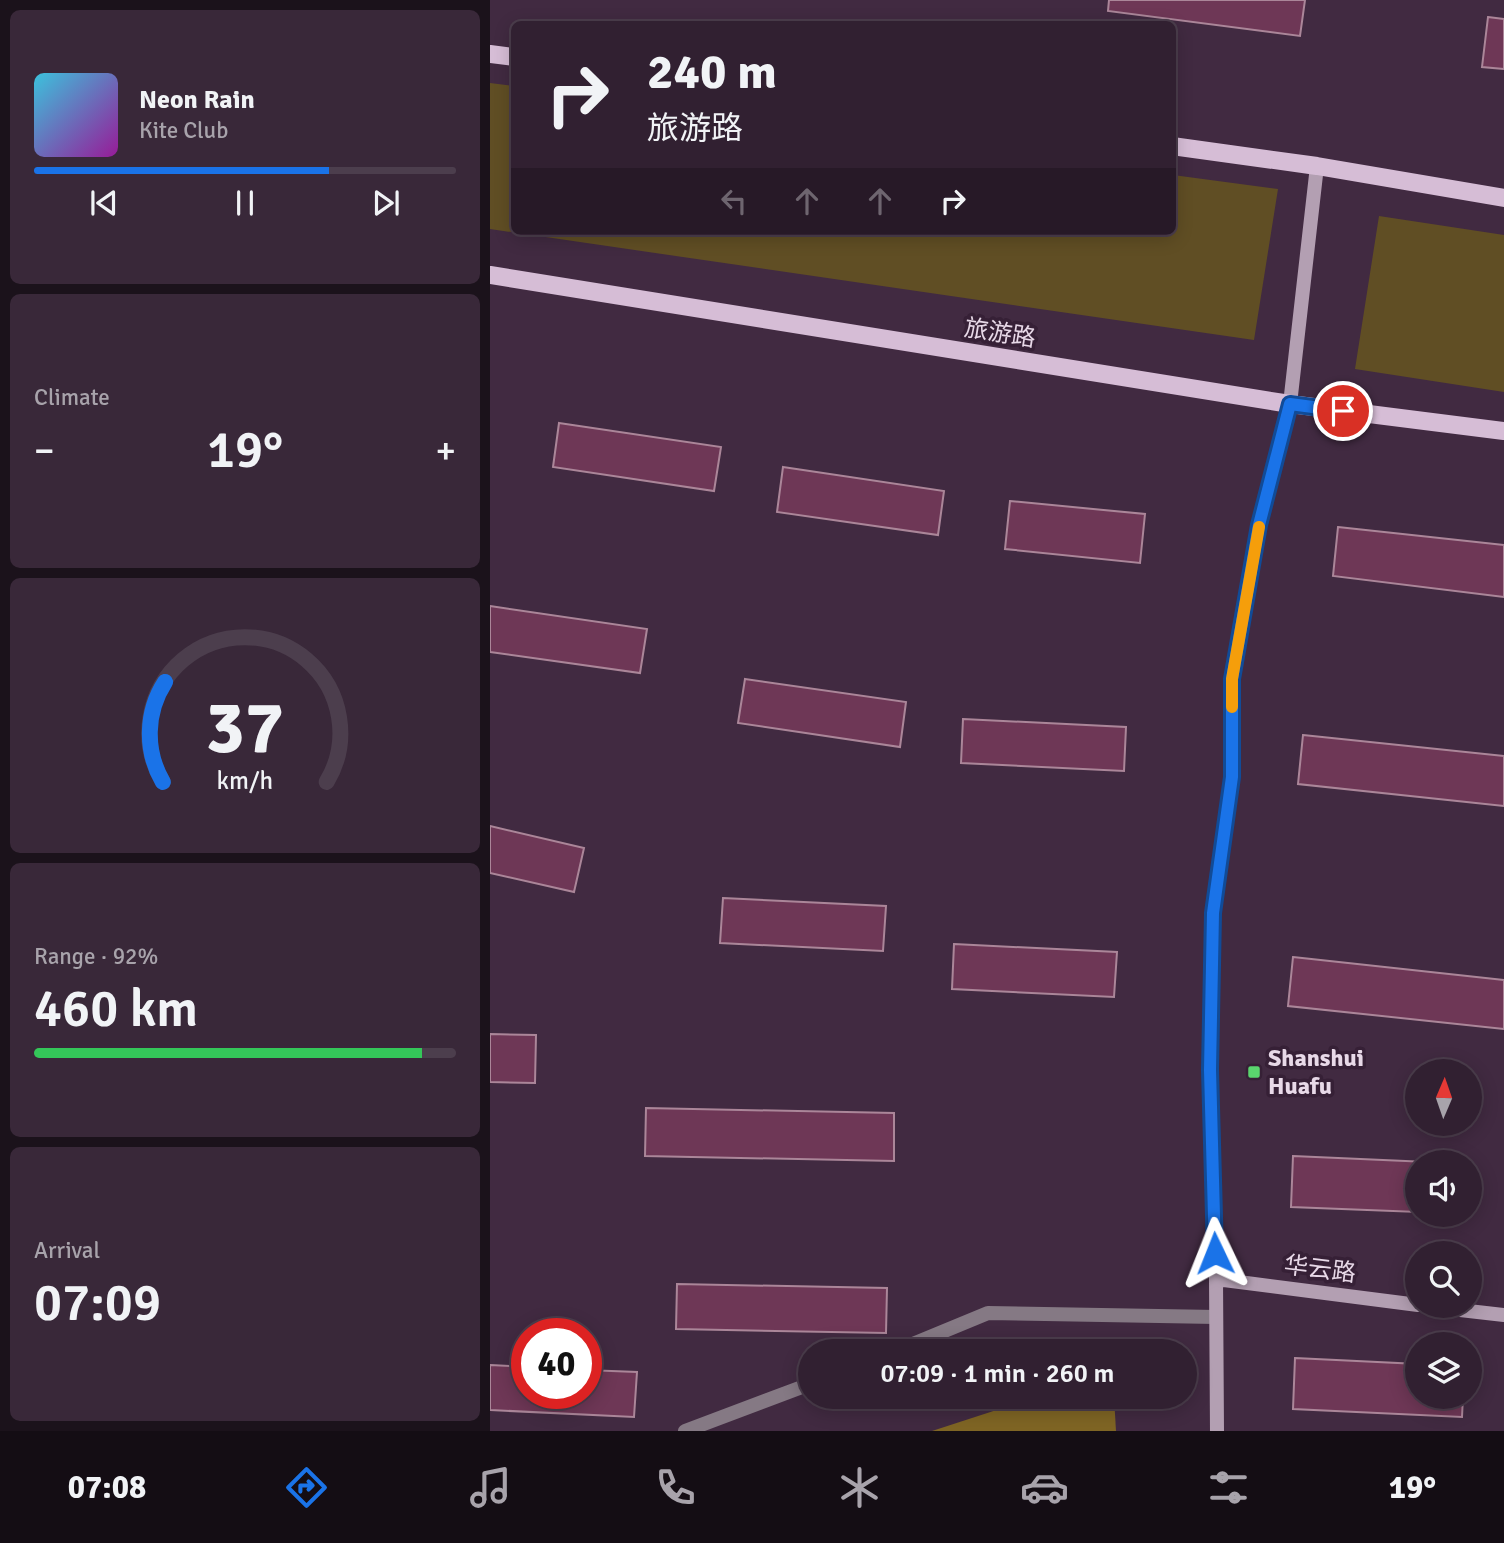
<!DOCTYPE html>
<meta charset="utf-8">
<style>
:root{--surface:#312031;--page:#392839;--text:#f1f3f6;--muted:#a8a3ab;--line:#4c3e4d;--accent:#1a73e8}
body{margin:0;font-family:Signika,"Noto Sans SC",sans-serif;background:var(--page);color:var(--text);height:100vh;display:flex;flex-direction:column;font-size:26px;white-space:nowrap}
*{box-sizing:border-box;margin:0}
p{font-size:23px;color:var(--muted)}
.icon{flex:none;width:38px;height:38px;fill:none;stroke:currentColor;stroke-width:2;stroke-linecap:round;stroke-linejoin:round}
.map{position:relative;flex:1;overflow:hidden}
.drawer{display:flex;flex-direction:column;gap:10px;padding:10px;background:#1b121b;width:490px}
.drawer>*{flex:none}
.guide{position:absolute;left:21px;top:21px;width:665px;height:214px;border-radius:10px;box-shadow:0 4px 18px #0003,0 0 0 2px var(--line);background:#312031;color:var(--text);overflow:hidden}
.needle{width:46px;rotate:2deg}
.fabs{position:absolute;left:915px;top:1059px;display:grid;gap:14px}
.fabs a{display:grid;place-items:center;width:77px;height:77px;border-radius:50%;background:var(--surface);box-shadow:0 4px 18px #0003,0 0 0 2px var(--line);font-size:35px}
.speed{position:absolute;left:21px;top:1318px;display:flex;gap:14px;font-size:35px;font-weight:700;text-align:center}
.speed>*{display:grid;place-content:center;width:91px;height:91px;border-radius:50%;background:var(--surface);box-shadow:0 4px 18px #0003,0 0 0 2px var(--line);line-height:1}
.speed .limit{border:10px solid #d22;background:#fff;color:#111}
.pin{position:absolute;display:grid;place-items:center;width:60px;height:60px;color:#fff;margin:-30px;border:4px solid #fff;border-radius:50%;box-shadow:0 2px 7px #0007}
.me{position:absolute;width:77px;margin:-38px;rotate:358deg;stroke-linejoin:round;filter:drop-shadow(0 0 5px #0008)}
.turn{display:flex;align-items:center;gap:24px;height:147px;padding:0 21px;font-size:32px}
.turn .icon{width:91px;height:91px;stroke-width:2.5}
.turn b{display:block;font-size:49px;line-height:60px}
.lanes{display:flex;align-items:center;height:66px;padding:0 21px;background:#0003;justify-content:center;gap:35px;direction:ltr}
.lanes .off{opacity:.35}
.big{font-size:52px;font-weight:600;line-height:1.1}
.drawer .widget{flex:1;display:flex;flex-direction:column;justify-content:center;gap:10px;min-width:0;padding:0 24px;border-radius:10px;background:var(--page)}
.drawer .dial{align-items:center;gap:0}
.dial svg{height:182px;overflow:visible;fill:none;stroke:var(--line);stroke-width:7;stroke-linecap:round;text-anchor:middle}
.dial text{fill:var(--text);stroke:none}
.song{display:flex;align-items:center;gap:21px}
.cover{width:84px;height:84px;border-radius:10px;background:linear-gradient(135deg,hsl(190 70% 55%),hsl(300 70% 35%))}
.played{height:7px;border-radius:4px;background:linear-gradient(90deg,var(--accent) 70%,var(--line) 70%)}
.keys{display:flex;justify-content:space-around;direction:ltr}
.heat{display:flex;justify-content:space-between;align-items:center;font-size:38px;direction:ltr}
.charge{height:10px;border-radius:5px;background:linear-gradient(90deg,#34c759 92%,var(--line) 0)}
.trip{position:absolute;left:308px;top:1339px;width:399px;height:70px;border-radius:35px;background:var(--surface);box-shadow:0 4px 18px #0003,0 0 0 2px var(--line);font-weight:600;line-height:70px;text-align:center}
.tabs{display:flex;height:112px;justify-content:space-around;align-items:center;background:#140d14;color:var(--muted)}
.tabs .icon{width:49px;height:49px}
.tabs .selected{color:var(--accent)}
.tabs b{font-size:32px;color:var(--text)}
main{display:flex;flex:1;min-height:0}
.map>svg:first-child{display:block}
.green{fill:#604e24}
.forest{fill:#7f6524}
.building{fill:#6e3756;stroke:#ab8699;stroke-width:2}
.lines{fill:none;stroke-linecap:round;stroke-linejoin:round}
.street{stroke:#857984;stroke-width:14}
.secondary{stroke:#b39fb2;stroke-width:14}
.primary{stroke:#d6bdd6;stroke-width:18}
.route-casing{stroke:#114b97;stroke-width:18}
.route{stroke:#1a73e8;stroke-width:12}
.slow{stroke:#f59e0b;stroke-width:12}
.poi-dot{fill:#5ad56e;stroke:#362036;stroke-width:2.5}
.labels{text-anchor:middle;stroke-width:7;stroke-linejoin:round;paint-order:stroke}
.street-label{font-size:24px;fill:#e8d9e8;stroke:#362036}
.poi-label{font-size:24px;font-weight:bold;fill:#e8d9e8;stroke:#362036;text-anchor:start}
</style>
<main>
<section class="drawer">
<div class="widget">
<div class="song"><i class="cover"></i><div><b>Neon Rain</b><p>Kite Club</p></div></div>
<div class="played"></div>
<div class="keys"><svg class="icon" aria-label="previous" viewBox="0 0 24 24"><path d="M18 5L8 12l10 7zM5 5v14"/></svg><svg class="icon" aria-label="pause" viewBox="0 0 24 24"><path d="M8 5v14M16 5v14"/></svg><svg class="icon" aria-label="next" viewBox="0 0 24 24"><path d="M6 5l10 7-10 7zM19 5v14"/></svg></div>
</div>
<div class="widget"><p>Climate</p>
<div class="heat"><a>−</a><b class="big">19°</b><a>+</a></div>
</div>
<div class="widget dial"><svg viewBox="0 0 100 80">
<path d="M14 69A42 42 0 1 1 86 69"/>
<path d="M14 69A42 42 0 0 1 15 25" stroke="#1a73e8"/>
<text x="50" y="56" font-size="32" font-weight="700">37</text>
<text x="50" y="72" font-size="11">km/h</text>
</svg></div>
<div class="widget"><p>Range · 92%</p><b class="big">460 km</b><div class="charge"></div></div>
<div class="widget"><p>Arrival</p><b class="big">07:09</b></div>
</section>
<div class="map">
<svg width="1014" height="1431" viewBox="0 0 1014 1431">
<rect width="100%" height="100%" fill="#412a41"/>
<path class="green" d="M0 83 24 86V231H682L683 175 788 189 764 340 0 229Z
M889 216 1014 235V392L865 369Z"/>
<path class="forest" d="M546 1397H624L626 1431H442Z"/>
<path class="building" d="M619 0H815L810 36 618 11Z
M998 17 1014 19V69L992 67Z
M69 423 231 447 224 491 63 467Z
M293 467 454 491 448 535 287 512Z
M520 501 655 514 650 563 515 549Z
M848 527 1014 545V597L843 576Z
M0 606 157 629 150 673 0 652Z
M255 679 416 702 410 747 248 723Z
M473 719 636 727 634 771 471 763Z
M813 735 1014 756V806L808 784Z
M0 826 94 848 84 892 0 873Z
M233 898 396 906 393 951 230 943Z
M464 944 627 952 624 997 462 989Z
M803 957 1014 980V1029L798 1006Z
M0 1034 46 1035 45 1083 0 1082Z
M156 1108 404 1113V1161L155 1156Z
M803 1156 938 1162H928V1212L801 1207Z
M187 1284 397 1288 396 1333 186 1329Z
M805 1358 928 1364V1396H973L972 1417 803 1409Z
M0 1365 37 1367V1393H96V1370L147 1372 144 1417 0 1410Z"/>
<g class="lines">
<path class="street" d="M406 1351 498 1313 726 1317
M195 1431 320 1384"/>
<path class="secondary" d="M726 1279 928 1305
M935 1306 1014 1315
M727 1431 726 1279 720 1070 722 913 742 777V679L769 525 800 404 827 166"/>
<path class="primary" d="M0 54 24 57
M682 146 827 166 1014 198
M0 275 800 404 1014 431"/>
</g>
<g class="lines">
<defs>
<path id="route" d="M725 1253 720 1070 723 913 742 777V679L769 525 800 404 853 411"/>
</defs>
<use href="#route" class="route-casing"/>
<use href="#route" class="route"/>
<path class="slow" d="M742 707V679L769 527"/>
</g>
<rect class="poi-dot" x="757" y="1065" width="14" height="14" rx="3.5"/>
<g class="labels">
<g class="street-label">
<text transform="translate(510 333) rotate(9)" y="8">旅游路</text>
<text transform="translate(830 1269) rotate(7)" y="8">华云路</text>
</g>
<g class="poi-label">
<text x="778" y="1066">Shanshui<tspan x="778" dy="28">Huafu</tspan></text>
</g>
</g>
</svg>
<div class="fabs">
<a><svg class="needle" viewBox="-14 -14 28 28"><path d="M0-13l5 13h-10z" fill="#e53935"/><path d="M0 13l5-13h-10z" fill="#a8a3ab"/></svg></a>
<a><svg class="icon" aria-label="sound" viewBox="0 0 24 24"><path d="M4 9h4l5-4v14l-5-4H4zM17 9q2 3 0 6"/></svg></a>
<a><svg class="icon" aria-label="search" viewBox="0 0 24 24"><circle cx="10" cy="10" r="6"/><path d="M15 15l6 6"/></svg></a>
<a><svg class="icon" aria-label="layers" viewBox="0 0 24 24"><path d="M12 4l9 5-9 5-9-5zM3 14l9 5 9-5"/></svg></a>
</div>
<div class="speed"><div class="limit">40</div></div>
<div class="pin" style="left:853px;top:411px;background:#d93025"><svg class="icon" aria-label="arrive" viewBox="0 0 24 24"><path d="M6 21V4h12l-3 4 3 4H6"/></svg></div>
<svg class="me" style="left:725px;top:1253px" viewBox="-20 -20 40 40"><path d="M0-17L14 15 0 8-14 15z" fill="#1a73e8" stroke="#fff" stroke-width="4"/></svg>
<div class="trip">07:09 · 1 min · 260 m</div>
<div class="guide">
<div class="turn"><svg class="icon" aria-label="right" viewBox="0 0 24 24"><path d="M7 20v-9h11M14 6l5 5-5 5"/></svg><div><b>240 m</b>旅游路</div></div>
<div class="lanes"><svg class="icon off" aria-label="left" viewBox="0 0 24 24"><path d="M17 20v-9H6M10 6l-5 5 5 5"/></svg><svg class="icon off" aria-label="ahead" viewBox="0 0 24 24"><path d="M12 20V5M6 11l6-6 6 6"/></svg><svg class="icon off" aria-label="ahead" viewBox="0 0 24 24"><path d="M12 20V5M6 11l6-6 6 6"/></svg><svg class="icon" aria-label="right" viewBox="0 0 24 24"><path d="M7 20v-9h11M14 6l5 5-5 5"/></svg></div>
</div>
</div>
</main>
<nav class="tabs">
<b>07:08</b>
<svg class="icon selected" aria-label="directions" viewBox="0 0 24 24"><path d="M12 3l9 9-9 9-9-9zM9 14v-3h6M13 9l2 2-2 2"/></svg>
<svg class="icon" aria-label="music" viewBox="0 0 24 24"><path d="M9 18V5l10-2v13"/><circle cx="6" cy="18" r="3"/><circle cx="16" cy="16" r="3"/></svg>
<svg class="icon" aria-label="phone" viewBox="0 0 24 24"><path d="M5 4h4l2 5-3 2q2 4 5 5l2-3 5 2v4C11 20 4 13 5 4z"/></svg>
<svg class="icon" aria-label="climate" viewBox="0 0 24 24"><path d="M12 3v18M4 7l16 10M4 17L20 7"/></svg>
<svg class="icon" aria-label="car" viewBox="0 0 24 24"><path d="M5 17H2v-5l4-1 3-4h7l3 4 3 1v5h-3M9 17h6M6 11h13"/><circle cx="7" cy="17" r="2"/><circle cx="17" cy="17" r="2"/></svg>
<svg class="icon" aria-label="filters" viewBox="0 0 24 24"><path d="M4 7h16M4 17h16"/><circle cx="9" cy="7" r="2"/><circle cx="15" cy="17" r="2"/></svg>
<b>19°</b>
</nav>
